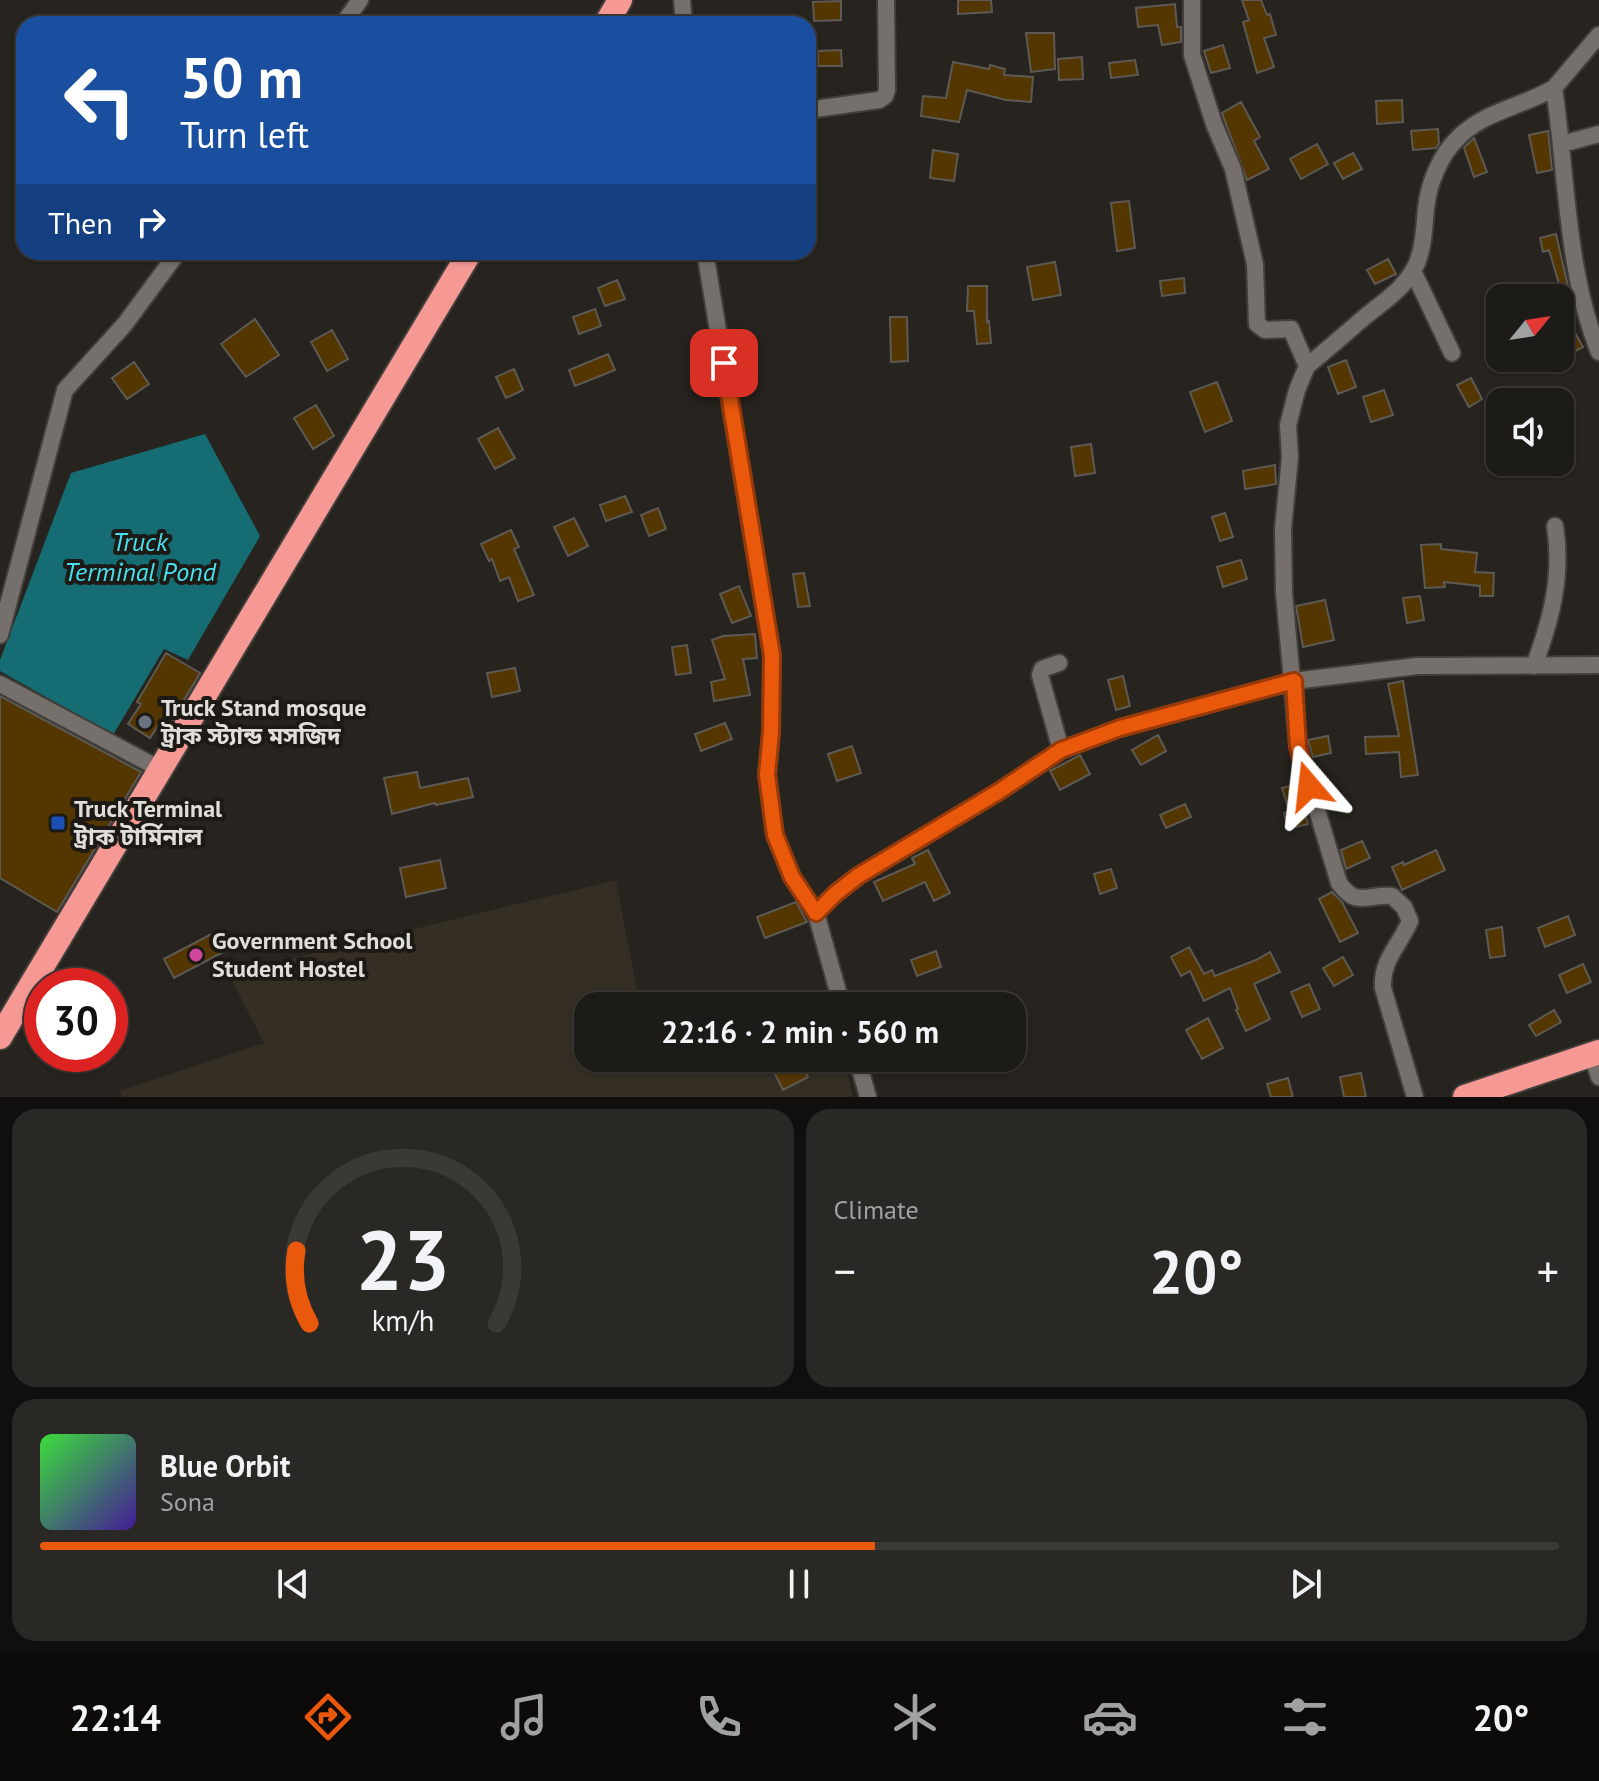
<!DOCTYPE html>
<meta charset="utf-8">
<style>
:root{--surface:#1d1b17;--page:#2a2824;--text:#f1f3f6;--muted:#a0a1a1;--line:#3b3936;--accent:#ea580c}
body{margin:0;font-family:"PT Sans","Noto Sans Bengali",sans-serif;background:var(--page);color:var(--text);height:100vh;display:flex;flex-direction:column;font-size:30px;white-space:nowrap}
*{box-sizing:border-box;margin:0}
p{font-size:26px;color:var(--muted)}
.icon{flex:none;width:44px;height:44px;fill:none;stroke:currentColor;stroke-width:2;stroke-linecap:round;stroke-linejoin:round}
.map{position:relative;height:1097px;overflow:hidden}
.side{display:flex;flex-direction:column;gap:12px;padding:12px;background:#100f0d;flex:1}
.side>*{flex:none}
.top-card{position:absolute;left:16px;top:16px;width:800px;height:244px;border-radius:24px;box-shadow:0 2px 6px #0004,0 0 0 2px var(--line);background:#1a4fa0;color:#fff;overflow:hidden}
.needle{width:52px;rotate:60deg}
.controls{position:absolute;left:1486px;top:284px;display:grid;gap:16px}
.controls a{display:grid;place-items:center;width:88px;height:88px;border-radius:16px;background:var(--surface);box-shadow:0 2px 6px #0004,0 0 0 2px var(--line);font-size:40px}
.speed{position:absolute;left:24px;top:968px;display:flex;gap:16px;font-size:40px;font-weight:700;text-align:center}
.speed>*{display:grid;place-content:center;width:104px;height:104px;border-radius:50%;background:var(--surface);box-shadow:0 2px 6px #0004,0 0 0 2px var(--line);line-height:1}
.speed .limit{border:12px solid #d22;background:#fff;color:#111}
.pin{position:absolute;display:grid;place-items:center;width:68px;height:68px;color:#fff;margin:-34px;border-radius:16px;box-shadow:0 4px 12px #0006}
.me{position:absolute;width:88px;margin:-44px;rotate:343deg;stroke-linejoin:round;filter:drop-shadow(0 0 6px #0008)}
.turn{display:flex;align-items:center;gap:28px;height:168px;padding:0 32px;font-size:36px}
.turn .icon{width:104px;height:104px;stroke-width:2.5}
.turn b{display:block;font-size:56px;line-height:68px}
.then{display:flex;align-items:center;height:76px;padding:0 32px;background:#0003;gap:16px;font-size:30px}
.big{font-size:60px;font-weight:600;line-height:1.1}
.side .tile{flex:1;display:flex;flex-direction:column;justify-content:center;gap:12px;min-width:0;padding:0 28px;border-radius:24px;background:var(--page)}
.side .dial{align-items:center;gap:0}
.dial svg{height:208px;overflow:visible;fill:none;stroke:var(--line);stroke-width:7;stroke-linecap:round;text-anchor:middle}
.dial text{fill:var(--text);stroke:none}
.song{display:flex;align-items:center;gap:24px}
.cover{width:96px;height:96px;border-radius:12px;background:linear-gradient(135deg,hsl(120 70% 55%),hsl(260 70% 35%))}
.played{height:8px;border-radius:4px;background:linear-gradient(90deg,var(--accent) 55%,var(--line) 55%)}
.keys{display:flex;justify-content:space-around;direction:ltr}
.heat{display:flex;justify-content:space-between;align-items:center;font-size:44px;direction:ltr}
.side .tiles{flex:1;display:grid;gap:12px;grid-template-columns:1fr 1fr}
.tile:last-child{grid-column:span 2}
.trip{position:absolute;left:574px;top:992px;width:452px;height:80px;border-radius:24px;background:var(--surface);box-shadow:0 2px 6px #0004,0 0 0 2px var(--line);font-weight:600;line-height:80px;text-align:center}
.tab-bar{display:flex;height:128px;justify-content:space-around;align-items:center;background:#0c0b09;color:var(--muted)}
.tab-bar .icon{width:56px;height:56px}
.tab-bar .selected{color:var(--accent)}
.tab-bar b{font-size:36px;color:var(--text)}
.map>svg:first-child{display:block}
.built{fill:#342e25}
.water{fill:#166c73}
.building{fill:#543600;stroke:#5d5954;stroke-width:2}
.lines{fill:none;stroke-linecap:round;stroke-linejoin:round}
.minor-casing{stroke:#423f3b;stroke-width:20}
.highway-casing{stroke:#423f3b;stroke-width:28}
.minor{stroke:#75706b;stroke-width:16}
.highway{stroke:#f69995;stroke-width:24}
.route-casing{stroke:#983908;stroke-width:20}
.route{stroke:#ea580c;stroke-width:14}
.worship-dot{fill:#6b7280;stroke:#1d1a16;stroke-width:3}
.transit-dot{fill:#1a4fb4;stroke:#1d1a16;stroke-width:3}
.hotel-dot{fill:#d1479c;stroke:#1d1a16;stroke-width:3}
.labels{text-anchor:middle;stroke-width:8;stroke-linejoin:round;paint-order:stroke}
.poi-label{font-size:24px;font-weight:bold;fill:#e0dedb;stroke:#1d1a16;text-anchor:start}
.water-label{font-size:26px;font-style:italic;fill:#46e1ed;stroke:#1d1a16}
</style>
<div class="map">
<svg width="1599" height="1097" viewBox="0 0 1599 1097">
<rect width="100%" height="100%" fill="#27241f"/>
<path class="built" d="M616 880 640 1006H588V1058H649L652 1067 691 1058H844L853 1097H122L120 1091 264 1043 227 971 261 966Z"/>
<path class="water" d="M205 434 260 536 188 660 164 649 113 735 0 671V660L71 473Z"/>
<path class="building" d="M958 0H991L992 12 958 14Z
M1242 0H1261L1267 15 1270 14 1276 35 1264 38 1274 67 1257 73 1243 22 1249 20Z
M841 1V20L814 21 813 2Z
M1175 4 1177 27H1181V42L1162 45 1158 25 1138 27 1136 8Z
M1026 33H1054L1055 69 1031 72Z
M1223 45 1230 68 1211 73 1204 51Z
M841 50 842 66H818V51Z
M1082 57 1083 79 1059 80 1058 59Z
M1135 60 1138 75 1111 78 1109 63Z
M953 62 989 69 990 65 1005 69 1004 75 1033 77 1031 102 1006 100 967 90 959 122 921 116 923 96 946 98Z
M1402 100 1403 122 1377 124 1376 101Z
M1241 102 1260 137 1254 141 1269 169 1247 180 1222 113Z
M1438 129 1439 143 1436 148 1413 150 1411 131Z
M1548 131 1552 170 1537 173 1529 135Z
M1474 138 1487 172 1474 177 1464 148Z
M1317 144 1328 164 1301 179 1290 159Z
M933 150 958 154 954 181 930 178Z
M1353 153 1362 169 1343 179 1334 163Z
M1129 201 1135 248 1117 251 1111 203Z
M1556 234 1569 291 1560 296V287L1549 250 1543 252 1540 238Z
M1388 259 1396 274 1375 284 1367 270Z
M1055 262 1061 295 1033 300 1027 267Z
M1184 278 1185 293 1162 296 1160 281Z
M617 280 625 299 605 306 598 288Z
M968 286H987V322L989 321 991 343 977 344 974 311H967Z
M595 309 601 326 579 334 573 317Z
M890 317H907L908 361 891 362Z
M1560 318 1568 334 1574 331 1583 347 1560 359Z
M255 319 279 355 246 377 221 344Z
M332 330 348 359 327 371 311 342Z
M608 354 615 370 575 386 569 370Z
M1346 360 1356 387 1338 394 1328 367Z
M134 362 149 384 127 399 112 378Z
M514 369 523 390 506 398 496 377Z
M1471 378 1482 399 1469 407 1457 385Z
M1217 382 1232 421 1205 432 1190 392Z
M1384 390 1393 415 1371 422 1363 397Z
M316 405 334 436 313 449 294 418Z
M498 428 515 458 495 469 478 439Z
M1091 444 1095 473 1075 476 1071 447Z
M1275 465 1276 484 1245 489 1243 471Z
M625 496 632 512 606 521 600 505Z
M658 508 666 529 649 536 641 515Z
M1225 513 1233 537 1220 541 1212 517Z
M574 518 588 546 568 556 554 527Z
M511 530 519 547 514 549 534 595 518 601 509 577 500 581 492 559 489 561 481 544Z
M1441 544V549L1477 553 1475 572 1494 573 1493 596H1480V586L1444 582 1445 587 1425 588 1421 545Z
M1241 560 1247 579 1223 587 1217 567Z
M804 573 810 606 798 607 793 574Z
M739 586 751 616 732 623 720 594Z
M1420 596 1424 620 1407 623 1403 598Z
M1325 600 1334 640 1303 647 1296 606Z
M755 634 757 658 743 659 750 695 714 701 711 682 725 679 712 640 723 636Z
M687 645 691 673 676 675 672 647Z
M166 653 200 673 171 722 163 718 150 738 128 724 141 704 137 702Z
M515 668 520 691 492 697 487 673Z
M1123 676 1130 706 1116 710 1108 680Z
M1403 681 1418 775 1401 777 1399 752 1366 754 1365 737 1399 736 1388 684Z
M0 696 141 772 57 912 0 878Z
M725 723 732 739 701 751 695 734Z
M1158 735 1166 751 1141 765 1132 750Z
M1328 736 1331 753 1313 757 1308 740Z
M852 746 861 773 837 781 828 754Z
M1080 755 1090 774 1060 790 1050 771Z
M417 772 420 788 468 778 473 797 436 805 435 803 392 814 384 778Z
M1298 784 1308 824 1288 829 1284 813 1289 811 1282 788Z
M1185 804 1191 817 1166 828 1160 815Z
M1362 841 1370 858 1346 869 1341 850Z
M928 850 950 893 934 901 925 882 883 901 874 882 915 864 912 858Z
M1436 850 1445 870 1402 890 1392 867 1403 862 1404 865Z
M440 860 446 888 406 897 400 868Z
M1111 869 1117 888 1100 894 1094 874Z
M1332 892 1342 902 1358 933 1340 942 1319 899Z
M796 902 807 922 765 938 757 917Z
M1568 916 1575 935 1545 947 1538 928Z
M1502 927 1505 956 1490 958 1486 930Z
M217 931 227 950 174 978 164 959Z
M1189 947 1204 974 1212 970 1215 976 1256 960 1270 952 1280 972 1254 984 1270 1019 1246 1031 1236 1010 1238 1009 1230 988 1204 1001 1190 971 1181 976 1171 957Z
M936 951 941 967 917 976 911 960Z
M1343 957 1353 975 1334 986 1323 968Z
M1583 964 1591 982 1567 993 1559 975Z
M1309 984 1320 1009 1302 1017 1291 992Z
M1554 1010 1561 1022 1536 1036 1529 1025Z
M1208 1018 1223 1048 1202 1059 1186 1030Z
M782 1058H798L808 1077 783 1090 770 1064Z
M1361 1073 1366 1097H1344L1340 1077Z
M1288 1078 1293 1097H1271L1267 1084Z"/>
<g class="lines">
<defs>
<path id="minor" d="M682 0 684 24
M1192 0V55L1214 124 1233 169 1255 264 1257 324 1265 330 1291 329 1307 366 1297 390 1288 425 1290 457 1283 529 1284 593 1298 747 1339 883C1357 908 1366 894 1392 896L1404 907 1410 921C1400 945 1381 960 1383 988L1415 1097
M343 24 360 0
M1599 35 1554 88C1567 175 1566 270 1599 352
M808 110 879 100 885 96 887 90 886 0
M1562 144 1599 134
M705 252 772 655 771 732 767 775 775 835 792 877 816 913
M1413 271 1452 353
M1307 366C1327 350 1347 332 1367 315 1386 300 1407 286 1417 263 1424 245 1424 228 1426 209 1428 185 1440 155 1458 138 1484 111 1522 107 1554 88
M0 635 65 390 125 324 178 252
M1059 663 1042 669 1040 675 1061 750
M1534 666C1551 620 1563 576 1555 526
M0 684 160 769
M842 1006 816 913 835 894 858 876 998 792 1061 750 1120 728 1294 681 1417 666 1599 665
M1592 1054 1599 1077
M857 1058 868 1097"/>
<path id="highway" d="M606 24 620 0
M0 1037 470 252
M1465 1097 1599 1052"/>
</defs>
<use href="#minor" class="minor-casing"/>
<use href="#highway" class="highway-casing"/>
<use href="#minor" class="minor"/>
<use href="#highway" class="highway"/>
</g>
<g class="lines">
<defs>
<path id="route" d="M724 363 772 655 771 732 767 775 775 835 792 877 816 913 835 894 858 876 998 792 1061 750 1120 728 1294 681 1298 747 1309 786"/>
</defs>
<use href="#route" class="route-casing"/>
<use href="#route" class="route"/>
</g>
<circle class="worship-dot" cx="145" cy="722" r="8"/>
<rect class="transit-dot" x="50" y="815" width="16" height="16" rx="4"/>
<circle class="hotel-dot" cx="196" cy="955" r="8"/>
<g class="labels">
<g class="poi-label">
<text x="161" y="716">Truck Stand mosque<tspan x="161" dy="28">ট্রাক স্ট্যান্ড মসজিদ</tspan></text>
<text x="74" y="817">Truck Terminal<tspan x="74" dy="28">ট্রাক টার্মিনাল</tspan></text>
<text x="212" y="949">Government School<tspan x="212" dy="28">Student Hostel</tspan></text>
</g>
<g class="water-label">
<text x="140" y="551">Truck<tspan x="140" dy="30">Terminal Pond</tspan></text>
</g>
</g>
</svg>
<div class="controls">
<a><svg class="needle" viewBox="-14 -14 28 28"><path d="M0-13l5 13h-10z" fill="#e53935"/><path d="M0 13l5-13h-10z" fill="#a0a1a1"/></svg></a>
<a><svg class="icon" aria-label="sound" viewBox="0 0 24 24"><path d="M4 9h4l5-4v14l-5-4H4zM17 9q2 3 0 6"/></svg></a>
</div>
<div class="speed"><div class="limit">30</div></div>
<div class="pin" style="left:724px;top:363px;background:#d93025"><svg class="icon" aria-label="arrive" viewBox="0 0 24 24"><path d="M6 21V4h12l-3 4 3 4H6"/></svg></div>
<svg class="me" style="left:1309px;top:786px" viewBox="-20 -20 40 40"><path d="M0-17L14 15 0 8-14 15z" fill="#ea580c" stroke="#fff" stroke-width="4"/></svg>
<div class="trip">22:16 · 2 min · 560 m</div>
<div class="top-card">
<div class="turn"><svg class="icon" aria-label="left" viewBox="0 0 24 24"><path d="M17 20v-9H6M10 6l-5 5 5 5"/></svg><div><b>50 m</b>Turn left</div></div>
<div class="then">Then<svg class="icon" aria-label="right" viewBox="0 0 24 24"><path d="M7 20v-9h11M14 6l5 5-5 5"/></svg></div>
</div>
</div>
<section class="side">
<div class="tiles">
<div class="tile dial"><svg viewBox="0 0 100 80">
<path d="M14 69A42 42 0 1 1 86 69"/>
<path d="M14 69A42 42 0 0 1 9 41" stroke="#ea580c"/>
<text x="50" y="56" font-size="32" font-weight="700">23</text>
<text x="50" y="72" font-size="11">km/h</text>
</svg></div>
<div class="tile"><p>Climate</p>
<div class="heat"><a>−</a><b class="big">20°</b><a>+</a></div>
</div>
<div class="tile">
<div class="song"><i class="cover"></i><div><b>Blue Orbit</b><p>Sona</p></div></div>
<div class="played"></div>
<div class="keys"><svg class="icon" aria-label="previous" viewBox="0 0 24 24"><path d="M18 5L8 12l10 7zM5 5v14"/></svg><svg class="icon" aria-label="pause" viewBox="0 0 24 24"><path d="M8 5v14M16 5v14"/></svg><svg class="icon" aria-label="next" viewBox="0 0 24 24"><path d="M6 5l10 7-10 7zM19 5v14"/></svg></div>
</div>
</div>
</section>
<nav class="tab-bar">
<b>22:14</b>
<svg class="icon selected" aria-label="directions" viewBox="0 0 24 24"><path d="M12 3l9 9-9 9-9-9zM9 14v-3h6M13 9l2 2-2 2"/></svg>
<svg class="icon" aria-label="music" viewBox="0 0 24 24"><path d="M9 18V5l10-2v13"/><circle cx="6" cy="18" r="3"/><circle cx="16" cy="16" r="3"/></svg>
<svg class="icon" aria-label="phone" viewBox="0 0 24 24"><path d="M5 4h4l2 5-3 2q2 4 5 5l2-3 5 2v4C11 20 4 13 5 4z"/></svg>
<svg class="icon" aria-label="climate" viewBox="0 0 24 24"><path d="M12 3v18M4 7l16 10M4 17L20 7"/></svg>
<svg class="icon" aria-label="car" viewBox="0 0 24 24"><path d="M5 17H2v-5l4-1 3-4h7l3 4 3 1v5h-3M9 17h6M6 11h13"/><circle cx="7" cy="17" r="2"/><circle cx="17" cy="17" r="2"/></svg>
<svg class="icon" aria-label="filters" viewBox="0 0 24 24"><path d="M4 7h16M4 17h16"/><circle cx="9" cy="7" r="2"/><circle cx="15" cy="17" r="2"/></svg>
<b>20°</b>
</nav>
